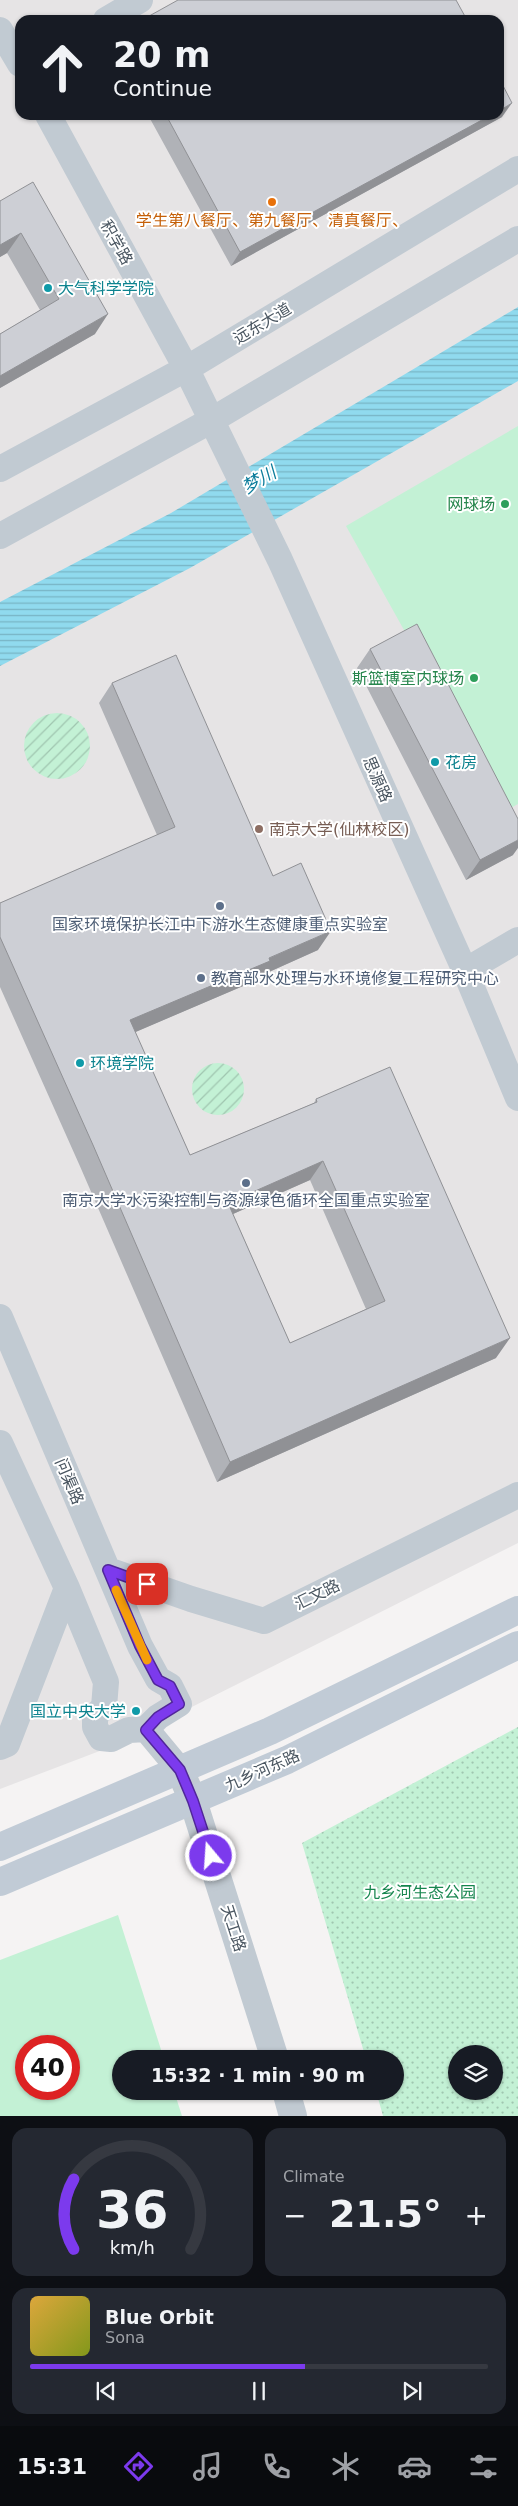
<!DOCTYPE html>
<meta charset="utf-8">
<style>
:root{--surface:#171b24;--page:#242831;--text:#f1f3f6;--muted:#9ea1a6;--line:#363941;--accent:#7c3aed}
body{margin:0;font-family:"DejaVu Sans","Noto Sans SC",sans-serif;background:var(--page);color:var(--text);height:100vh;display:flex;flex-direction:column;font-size:19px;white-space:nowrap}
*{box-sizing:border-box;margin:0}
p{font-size:16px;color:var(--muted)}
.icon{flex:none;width:28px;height:28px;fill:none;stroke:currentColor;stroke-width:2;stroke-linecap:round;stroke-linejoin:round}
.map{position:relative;height:2116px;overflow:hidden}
.details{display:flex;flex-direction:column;gap:12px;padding:12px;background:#0d0f14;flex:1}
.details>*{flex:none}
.banner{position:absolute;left:15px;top:15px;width:489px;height:105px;border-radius:15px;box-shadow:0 1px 4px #0004;background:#171b24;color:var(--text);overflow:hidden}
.buttons{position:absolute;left:448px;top:2045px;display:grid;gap:10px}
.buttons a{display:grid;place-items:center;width:55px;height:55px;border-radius:50%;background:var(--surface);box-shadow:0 1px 4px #0004;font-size:25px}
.speed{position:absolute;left:15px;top:2035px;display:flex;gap:10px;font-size:25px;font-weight:700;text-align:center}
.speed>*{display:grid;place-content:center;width:65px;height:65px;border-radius:50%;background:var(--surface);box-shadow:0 1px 4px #0004;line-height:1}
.speed .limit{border:8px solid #d22;background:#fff;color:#111}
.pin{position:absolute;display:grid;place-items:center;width:42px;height:42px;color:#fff;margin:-21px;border-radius:10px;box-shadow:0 2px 8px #0006}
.me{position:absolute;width:55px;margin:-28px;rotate:342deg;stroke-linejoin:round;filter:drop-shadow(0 0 4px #0008)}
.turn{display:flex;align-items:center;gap:18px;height:105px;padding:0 15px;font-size:22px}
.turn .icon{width:65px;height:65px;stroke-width:2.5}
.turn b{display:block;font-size:35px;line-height:42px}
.big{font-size:38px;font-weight:700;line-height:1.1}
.details .widget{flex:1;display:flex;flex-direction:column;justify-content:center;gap:8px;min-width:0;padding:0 18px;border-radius:15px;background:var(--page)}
.details .dial{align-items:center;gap:0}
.dial svg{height:130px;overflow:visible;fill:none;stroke:var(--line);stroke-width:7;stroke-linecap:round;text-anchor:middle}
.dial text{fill:var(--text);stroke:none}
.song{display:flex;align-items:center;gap:15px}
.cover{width:60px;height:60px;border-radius:8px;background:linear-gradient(135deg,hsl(40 70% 55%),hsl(70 70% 35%))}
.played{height:5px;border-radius:2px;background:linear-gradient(90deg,var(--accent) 60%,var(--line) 60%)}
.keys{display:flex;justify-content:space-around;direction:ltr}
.heat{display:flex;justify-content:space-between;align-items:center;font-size:28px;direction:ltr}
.details .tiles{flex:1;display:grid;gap:12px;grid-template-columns:1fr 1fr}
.widget:last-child{grid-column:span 2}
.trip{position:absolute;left:112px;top:2050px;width:292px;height:50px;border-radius:25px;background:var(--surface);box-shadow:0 1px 4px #0004;font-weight:700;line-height:50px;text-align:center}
.tabs{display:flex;height:80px;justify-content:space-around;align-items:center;background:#090b0e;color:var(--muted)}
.tabs .icon{width:35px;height:35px}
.tabs .selected{color:var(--accent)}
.tabs b{font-size:22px;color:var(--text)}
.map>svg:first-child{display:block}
.education{fill:#e6e4e5;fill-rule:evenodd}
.grass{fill:#c3f1d5;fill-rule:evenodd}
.park{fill:url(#park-dots);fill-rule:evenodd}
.garden{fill:url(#garden-furrows)}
.water{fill:url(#water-rules)}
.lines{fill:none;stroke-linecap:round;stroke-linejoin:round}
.minor{stroke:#c1cad2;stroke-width:26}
.tertiary{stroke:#c1cad2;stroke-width:28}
.secondary{stroke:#c1cbd6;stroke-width:28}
.wall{fill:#b0b2b7;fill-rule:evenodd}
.shaded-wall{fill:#909195}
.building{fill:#cdcfd5;stroke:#909195;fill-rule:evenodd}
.route-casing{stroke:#51269a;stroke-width:12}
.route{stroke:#7c3aed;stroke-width:9}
.slow{stroke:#f59e0b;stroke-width:9}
.food-dot{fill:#e8710a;stroke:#fff;stroke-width:2}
.culture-dot{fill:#0f9aa8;stroke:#fff;stroke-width:2}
.leisure-dot{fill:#2e9e5b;stroke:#fff;stroke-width:2}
.education-dot{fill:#8d6e63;stroke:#fff;stroke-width:2}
.service-dot{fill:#5c6f8a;stroke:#fff;stroke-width:2}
.labels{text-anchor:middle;stroke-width:4;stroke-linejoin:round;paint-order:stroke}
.food-label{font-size:16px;fill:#c56008;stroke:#fff}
.street-label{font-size:16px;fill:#4a5661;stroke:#fff}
.culture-label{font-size:16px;fill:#0d838f;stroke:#fff;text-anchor:start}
.leisure-label{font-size:16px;fill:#27864d;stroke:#fff;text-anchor:end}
.education-label{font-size:16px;fill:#785e54;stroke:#fff;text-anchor:start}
.service-label{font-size:16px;fill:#4e5e75;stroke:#fff}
.park-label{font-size:16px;fill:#17864f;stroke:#fff}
.water-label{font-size:18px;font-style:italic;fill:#0c7c9b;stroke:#fff}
</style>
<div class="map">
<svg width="518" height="2116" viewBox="0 0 518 2116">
<defs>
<pattern id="park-dots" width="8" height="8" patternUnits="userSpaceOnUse" patternTransform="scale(1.25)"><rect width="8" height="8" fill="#c3f1d5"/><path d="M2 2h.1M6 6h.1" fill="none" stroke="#a0c6b0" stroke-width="1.8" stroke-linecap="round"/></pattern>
<pattern id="garden-furrows" width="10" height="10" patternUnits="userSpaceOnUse" patternTransform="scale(1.25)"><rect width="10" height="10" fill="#c3f1d5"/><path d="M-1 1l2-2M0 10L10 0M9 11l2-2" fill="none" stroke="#a0c6b0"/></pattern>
<pattern id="water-rules" width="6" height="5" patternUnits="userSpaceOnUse" patternTransform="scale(1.25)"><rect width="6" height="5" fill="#90daee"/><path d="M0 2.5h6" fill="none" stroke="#78b4c4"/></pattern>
</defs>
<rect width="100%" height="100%" fill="#f5f3f3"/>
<path class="education" d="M0 0H518V1543L118 1744 0 1789ZM20 20H499V115H20Z"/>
<path class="grass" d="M518 426V804L505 811 346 526Z
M118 1915 164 2059H121V2091H174L182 2116H0V1960ZM69 2046V2089H26V2046Z"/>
<path class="park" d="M518 1727V2116H383L376 2091H396V2059H366L302 1843ZM456 2054H494V2091H456Z"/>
<path class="garden" d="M24 746a33 33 0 1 1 66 0a33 33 0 1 1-66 0Z
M192 1089a26 26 0 1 1 52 0a26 26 0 1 1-52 0Z"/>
<path class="water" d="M518 307V381L190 568 0 666V602L171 513Z"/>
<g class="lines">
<path class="minor" d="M106 20 140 0
M0 30 20 64
M48 115 186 368 280 560 465 971 518 1098
M0 469 191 366 518 169
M0 536 212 420 518 239
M465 971 518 940
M0 1317 140 1646 158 1679 170 1686 179 1704 158 1717 146 1729 129 1730 111 1739 101 1738 95 1727V1716L104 1707 106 1682 67 1588 0 1443
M108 1570 191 1599 264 1621 518 1495
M146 1729 180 1770
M0 1747 7 1744 67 1588"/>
<path class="tertiary" d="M180 1770 193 1801 275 2059
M286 2091 293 2116"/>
<path class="secondary" d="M0 1847 270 1731 518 1610
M0 1882 287 1760 518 1645"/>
</g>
<path class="wall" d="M148 115H499L502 117 231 266Z
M0 201 95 334 0 388V334L40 310 7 253 0 257Z
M370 649 513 855 466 880 357 668Z
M112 683 273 876 318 950 260 976 257 980 135 1032 190 1155 314 1103 316 1099 496 1358 217 1482 79 1164 0 987V903L157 835 99 703ZM310 1180 366 1309 290 1343 233 1214Z"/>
<path class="shaded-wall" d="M512 103 502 117 231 266 240 252 491 115H499V111Z
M21 233 7 253 0 257V245Z
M108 314 95 334 0 388V376Z
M518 840V848L513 855 466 880 480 860Z
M331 931 318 950 260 976 257 980 117 1040 130 1020Z
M323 1161 310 1180 215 1222 228 1203Z
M510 1338 496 1358 217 1482 230 1462Z"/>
<path class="building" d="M178 0H456L467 20H142Z
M499 78 512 103 499 111Z
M166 115H491L240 252Z
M33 182 108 314 0 376V334L59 299 21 233 0 245V201Z
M417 624 518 819V840L480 860 370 649Z
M176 655 273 876 301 863 331 931 269 958 270 961 130 1020 190 1155 317 1102 316 1099 390 1067 510 1338 230 1462 93 1145 0 937V903L175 827 112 683ZM323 1161 385 1301 290 1343 228 1203Z"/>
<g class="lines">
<defs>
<path id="route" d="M147 1584 108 1570 140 1646 158 1680 170 1686 179 1704 158 1717 146 1730 180 1770 193 1801 211 1856"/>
</defs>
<use href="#route" class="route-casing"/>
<use href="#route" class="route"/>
<path class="slow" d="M116 1590 147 1660"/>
</g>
<circle class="food-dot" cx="272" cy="202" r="5"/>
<g class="culture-dot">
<circle cx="48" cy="288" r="5"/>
<circle cx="435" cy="762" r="5"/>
<circle cx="80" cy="1063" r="5"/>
<circle cx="136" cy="1711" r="5"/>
</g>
<g class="leisure-dot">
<circle cx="505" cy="504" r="5"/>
<circle cx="474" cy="678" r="5"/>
</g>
<circle class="education-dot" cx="259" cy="829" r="5"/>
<g class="service-dot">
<circle cx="220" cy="906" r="5"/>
<circle cx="201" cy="978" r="5"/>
<circle cx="246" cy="1183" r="5"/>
</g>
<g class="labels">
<g class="food-label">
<text x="272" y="226">学生第八餐厅、第九餐厅、清真餐厅、</text>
</g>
<g class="street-label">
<text transform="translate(117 242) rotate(61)" y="6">积学路</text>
<text transform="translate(262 323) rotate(-31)" y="6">远东大道</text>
<text transform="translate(378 779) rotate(66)" y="6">思源路</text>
<text transform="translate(70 1481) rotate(67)" y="6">问渠路</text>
<text transform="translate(317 1594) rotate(-26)" y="6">汇文路</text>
<text transform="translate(262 1770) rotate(-24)" y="6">九乡河东路</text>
<text transform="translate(234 1928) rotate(72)" y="6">天工路</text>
</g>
<g class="culture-label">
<text x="58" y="294">大气科学学院</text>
<text x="445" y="768">花房</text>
<text x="90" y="1069">环境学院</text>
<text x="126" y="1717" text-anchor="end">国立中央大学</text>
</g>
<g class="leisure-label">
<text x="495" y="510">网球场</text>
<text x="464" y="684">斯篮博室内球场</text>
</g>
<g class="education-label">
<text x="269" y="835">南京大学(仙林校区)</text>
</g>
<g class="service-label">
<text x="220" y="930">国家环境保护长江中下游水生态健康重点实验室</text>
<text x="211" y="984" text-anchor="start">教育部水处理与水环境修复工程研究中心</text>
<text x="246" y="1206">南京大学水污染控制与资源绿色循环全国重点实验室</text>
</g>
<g class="park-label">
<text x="420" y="1898">九乡河生态公园</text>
</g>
<g class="water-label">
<text transform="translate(259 480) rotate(-30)" y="6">梦川</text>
</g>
</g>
</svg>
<div class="buttons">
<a><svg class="icon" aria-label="layers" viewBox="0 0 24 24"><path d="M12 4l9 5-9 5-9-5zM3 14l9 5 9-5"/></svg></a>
</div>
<div class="speed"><div class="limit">40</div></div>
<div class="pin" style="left:147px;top:1584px;background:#d93025"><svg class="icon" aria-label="arrive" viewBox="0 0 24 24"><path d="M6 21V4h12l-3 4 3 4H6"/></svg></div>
<svg class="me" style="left:211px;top:1856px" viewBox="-20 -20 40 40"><circle r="17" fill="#7c3aed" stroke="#fff" stroke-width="3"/><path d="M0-11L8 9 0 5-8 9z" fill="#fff"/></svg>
<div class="trip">15:32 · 1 min · 90 m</div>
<div class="banner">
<div class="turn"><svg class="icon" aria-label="ahead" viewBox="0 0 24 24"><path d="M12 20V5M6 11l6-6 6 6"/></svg><div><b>20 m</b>Continue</div></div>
</div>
</div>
<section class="details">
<div class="tiles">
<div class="widget dial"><svg viewBox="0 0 100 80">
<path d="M14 69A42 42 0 1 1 86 69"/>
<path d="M14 69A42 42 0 0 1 14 26" stroke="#7c3aed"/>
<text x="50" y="56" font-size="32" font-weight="700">36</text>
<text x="50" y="72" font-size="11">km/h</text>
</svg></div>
<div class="widget"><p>Climate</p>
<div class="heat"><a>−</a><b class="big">21.5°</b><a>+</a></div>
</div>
<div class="widget">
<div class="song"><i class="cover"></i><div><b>Blue Orbit</b><p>Sona</p></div></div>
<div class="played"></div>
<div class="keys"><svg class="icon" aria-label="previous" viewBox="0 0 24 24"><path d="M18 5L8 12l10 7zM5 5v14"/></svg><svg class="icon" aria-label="pause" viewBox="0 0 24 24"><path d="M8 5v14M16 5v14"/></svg><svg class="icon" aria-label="next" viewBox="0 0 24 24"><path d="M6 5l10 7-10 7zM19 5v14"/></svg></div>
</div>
</div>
</section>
<nav class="tabs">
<b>15:31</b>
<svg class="icon selected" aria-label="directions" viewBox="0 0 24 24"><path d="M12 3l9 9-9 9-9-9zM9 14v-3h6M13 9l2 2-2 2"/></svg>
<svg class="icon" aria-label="music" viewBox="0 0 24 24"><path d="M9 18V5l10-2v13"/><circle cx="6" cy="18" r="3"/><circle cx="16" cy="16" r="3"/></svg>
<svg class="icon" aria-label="phone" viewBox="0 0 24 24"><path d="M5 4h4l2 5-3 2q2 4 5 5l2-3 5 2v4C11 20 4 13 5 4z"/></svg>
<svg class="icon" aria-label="climate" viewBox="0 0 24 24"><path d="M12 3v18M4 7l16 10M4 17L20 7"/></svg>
<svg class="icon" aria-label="car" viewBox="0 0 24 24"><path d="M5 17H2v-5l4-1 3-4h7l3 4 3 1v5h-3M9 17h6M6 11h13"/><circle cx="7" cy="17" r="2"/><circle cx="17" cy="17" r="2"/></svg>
<svg class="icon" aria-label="filters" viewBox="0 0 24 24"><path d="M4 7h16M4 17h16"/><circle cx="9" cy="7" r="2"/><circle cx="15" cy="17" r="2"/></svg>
</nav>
